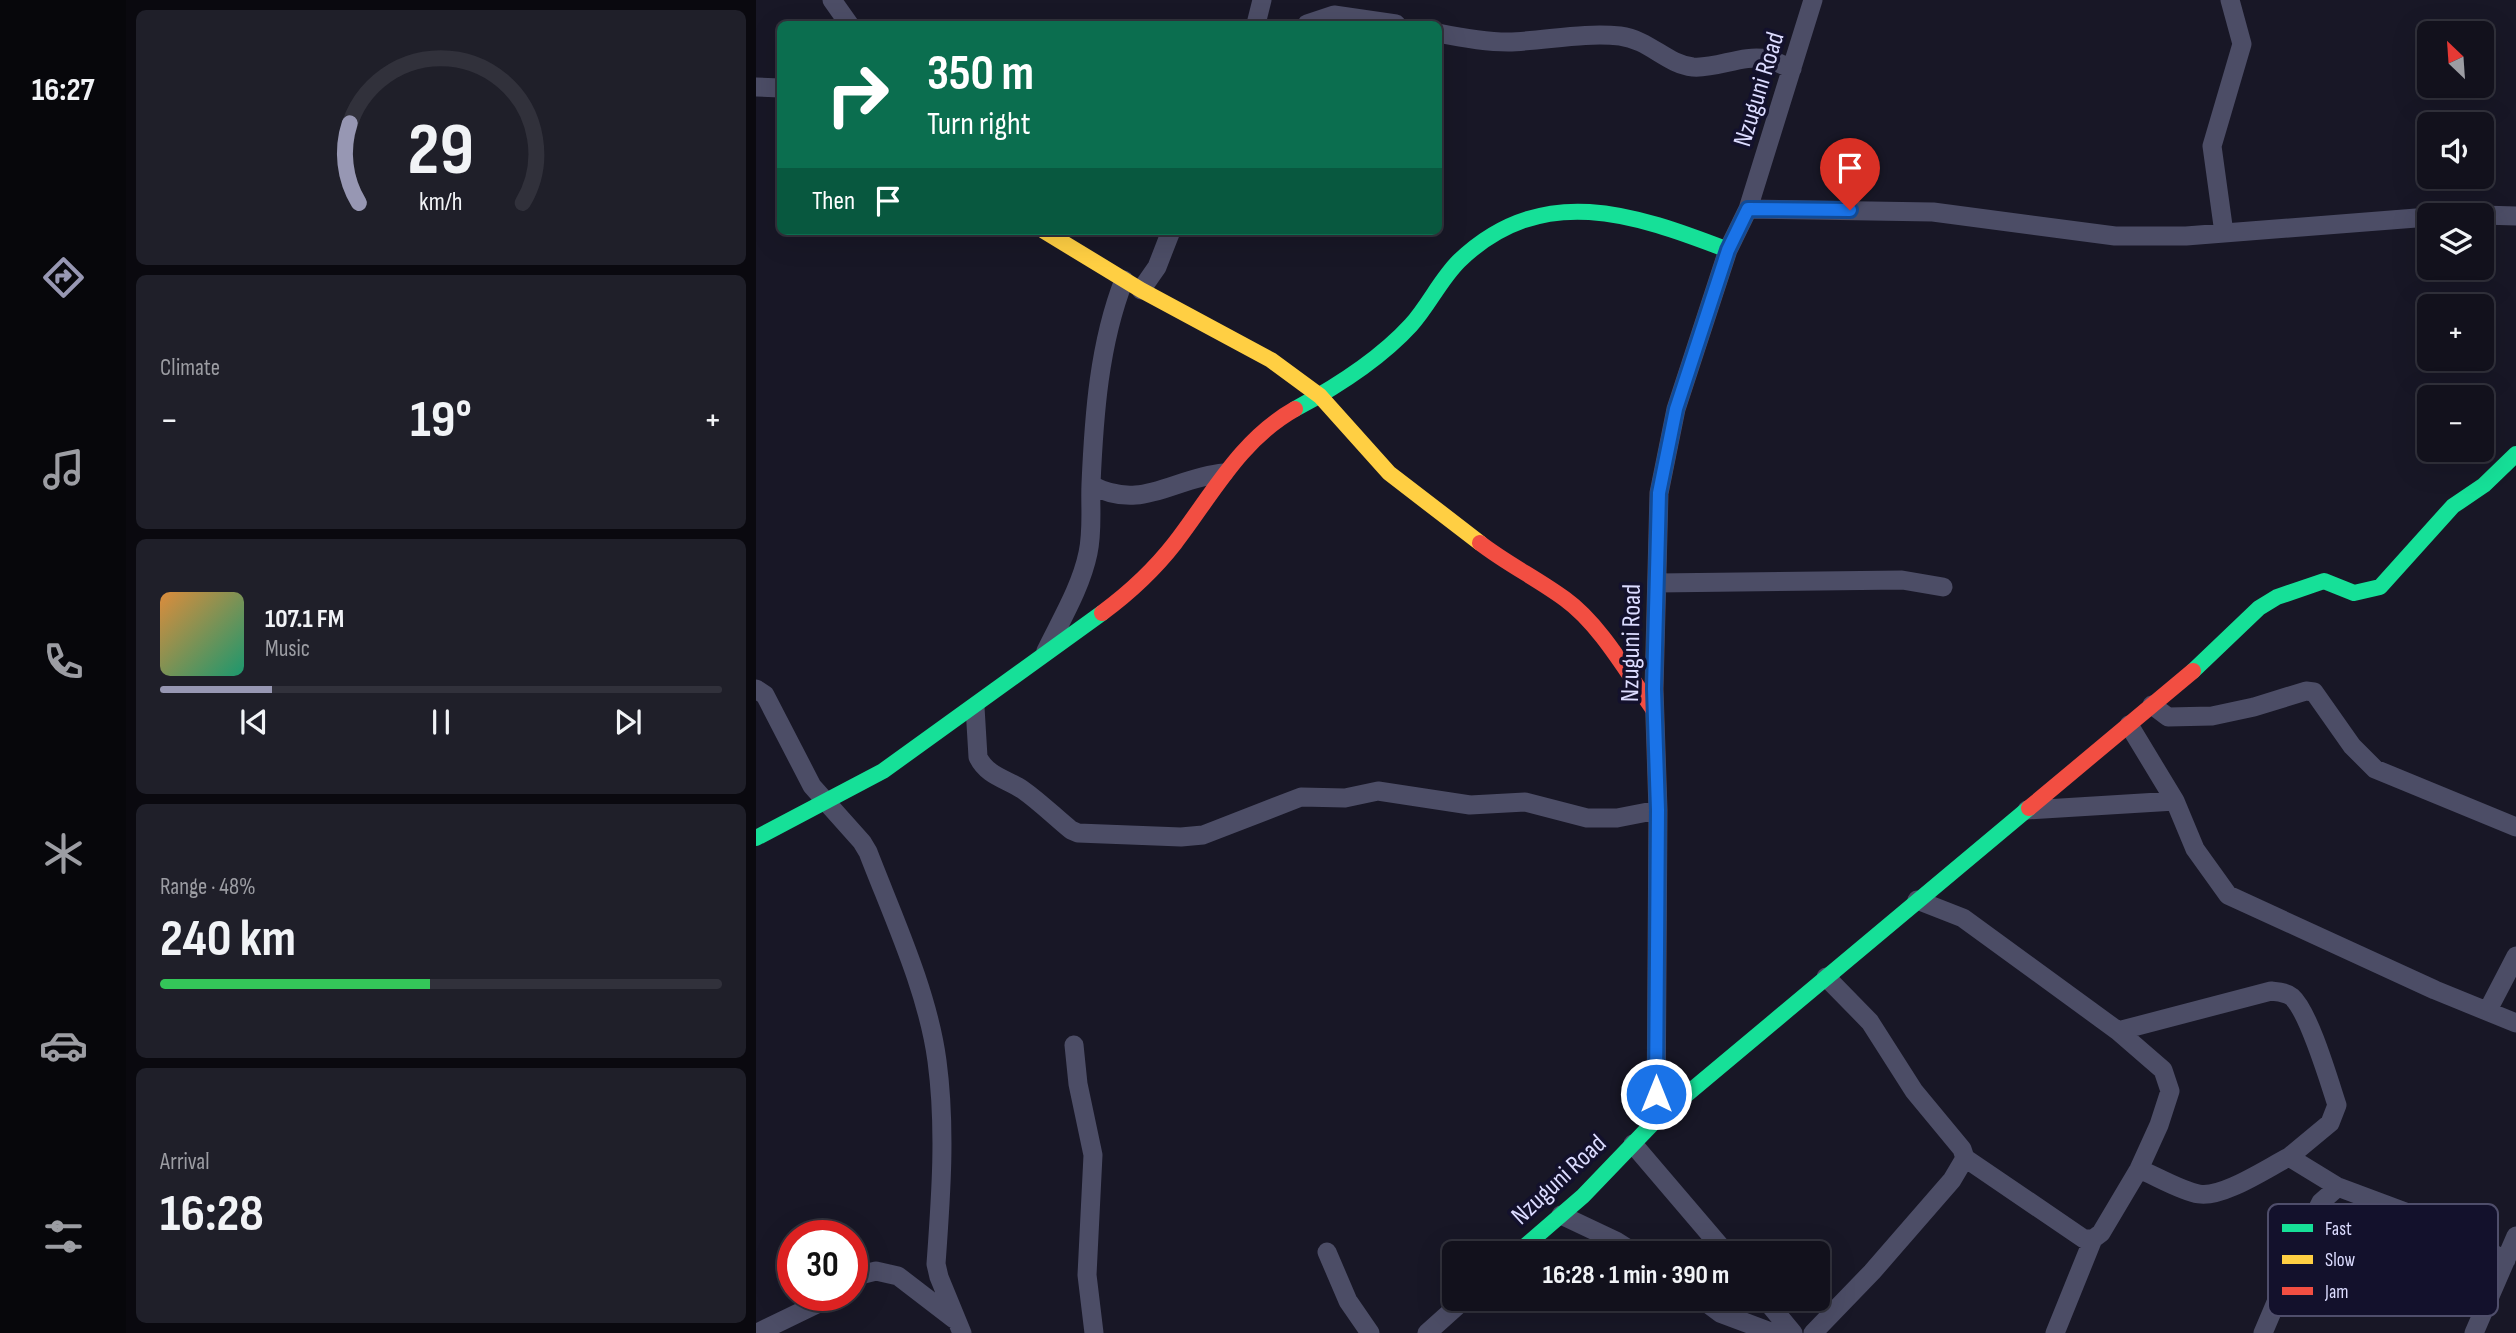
<!DOCTYPE html>
<meta charset="utf-8">
<style>
:root{--surface:#12111c;--page:#1f1f29;--text:#f1f3f6;--muted:#9c9da3;--line:#31313b;--accent:#9797b3}
body{margin:0;font-family:"Sofia Sans Condensed",sans-serif;background:var(--page);color:var(--text);height:100vh;display:flex;flex-direction:column;font-size:26px;white-space:nowrap}
*{box-sizing:border-box;margin:0}
p{font-size:23px;color:var(--muted)}
.icon{flex:none;width:38px;height:38px;fill:none;stroke:currentColor;stroke-width:2;stroke-linecap:round;stroke-linejoin:round}
.map{position:relative;flex:1;overflow:hidden}
.sheet{display:flex;flex-direction:column;gap:10px;padding:10px;background:#0a090f;width:630px}
.sheet>*{flex:none}
.guide{position:absolute;left:21px;top:21px;width:665px;height:214px;border-radius:10px;box-shadow:0 7px 28px #0002,0 0 0 2px var(--line);background:#0b6e4f;color:#fff;overflow:hidden}
.needle{width:46px;rotate:335deg}
.buttons{position:absolute;left:1661px;top:21px;display:grid;gap:14px}
.buttons a{display:grid;place-items:center;width:77px;height:77px;border-radius:10px;background:var(--surface);box-shadow:0 7px 28px #0002,0 0 0 2px var(--line);font-size:35px}
.speed{position:absolute;left:21px;top:1220px;display:flex;gap:14px;font-size:35px;font-weight:700;text-align:center}
.speed>*{display:grid;place-content:center;width:91px;height:91px;border-radius:50%;background:var(--surface);box-shadow:0 7px 28px #0002,0 0 0 2px var(--line);line-height:1}
.speed .limit{border:10px solid #d22;background:#fff;color:#111}
.pin{position:absolute;display:grid;place-items:center;width:60px;height:60px;color:#fff;margin:-72px -30px;border-radius:50% 50% 50% 0;rotate:-45deg;box-shadow:0 0 7px #0007}
.pin .icon{rotate:45deg}
.me{position:absolute;width:77px;margin:-38px;rotate:0deg;stroke-linejoin:round;filter:drop-shadow(0 0 5px #0008)}
.turn{display:flex;align-items:center;gap:24px;height:147px;padding:0 35px;font-size:32px}
.turn .icon{width:91px;height:91px;stroke-width:2.5}
.turn b{display:block;font-size:49px;line-height:60px}
.then{display:flex;align-items:center;height:66px;padding:0 35px;background:#0003;gap:14px;font-size:26px}
.big{font-size:52px;font-weight:700;line-height:1.1}
.sheet .card{flex:1;display:flex;flex-direction:column;justify-content:center;gap:10px;min-width:0;padding:0 24px;border-radius:10px;background:var(--page)}
.sheet .dial{align-items:center;gap:0}
.dial svg{height:182px;overflow:visible;fill:none;stroke:var(--line);stroke-width:7;stroke-linecap:round;text-anchor:middle}
.dial text{fill:var(--text);stroke:none}
.song{display:flex;align-items:center;gap:21px}
.cover{width:84px;height:84px;border-radius:10px;background:linear-gradient(135deg,hsl(30 70% 55%),hsl(160 70% 35%))}
.played{height:7px;border-radius:4px;background:linear-gradient(90deg,var(--accent) 20%,var(--line) 20%)}
.keys{display:flex;justify-content:space-around;direction:ltr}
.heat{display:flex;justify-content:space-between;align-items:center;font-size:38px;direction:ltr}
.charge{height:10px;border-radius:5px;background:linear-gradient(90deg,#34c759 48%,var(--line) 0)}
.trip{position:absolute;left:686px;top:1241px;width:388px;height:70px;border-radius:10px;background:var(--surface);box-shadow:0 7px 28px #0002,0 0 0 2px var(--line);font-weight:700;line-height:70px;text-align:center}
main{display:flex;flex:1;min-height:0}
.tab-bar{display:flex;flex-direction:column;width:126px;justify-content:space-around;align-items:center;background:#07070b;color:var(--muted)}
.tab-bar .icon{width:49px;height:49px}
.tab-bar .selected{color:var(--accent)}
.tab-bar b{font-size:32px;color:var(--text)}
.map>svg:first-child{display:block}
.lines{fill:none;stroke-linecap:round;stroke-linejoin:round}
.street{stroke:#4c4d66;stroke-width:19}
.fast{stroke:#16e098;stroke-width:16}
.slow{stroke:#ffcf43;stroke-width:16}
.jam{stroke:#f24e42;stroke-width:16}
.route-casing{stroke:#114b97;stroke-width:18}
.route{stroke:#1a73e8;stroke-width:12}
.labels{text-anchor:middle;stroke-width:7;stroke-linejoin:round;paint-order:stroke}
.street-label{font-size:26px;fill:#dcdcff;stroke:#13112c}
.key{fill:#13112c;stroke:#4f4e6b;stroke-width:2}
.key-label{font-size:19px;fill:#dcdcff}
</style>
<main>
<nav class="tab-bar">
<b>16:27</b>
<svg class="icon selected" aria-label="directions" viewBox="0 0 24 24"><path d="M12 3l9 9-9 9-9-9zM9 14v-3h6M13 9l2 2-2 2"/></svg>
<svg class="icon" aria-label="music" viewBox="0 0 24 24"><path d="M9 18V5l10-2v13"/><circle cx="6" cy="18" r="3"/><circle cx="16" cy="16" r="3"/></svg>
<svg class="icon" aria-label="phone" viewBox="0 0 24 24"><path d="M5 4h4l2 5-3 2q2 4 5 5l2-3 5 2v4C11 20 4 13 5 4z"/></svg>
<svg class="icon" aria-label="climate" viewBox="0 0 24 24"><path d="M12 3v18M4 7l16 10M4 17L20 7"/></svg>
<svg class="icon" aria-label="car" viewBox="0 0 24 24"><path d="M5 17H2v-5l4-1 3-4h7l3 4 3 1v5h-3M9 17h6M6 11h13"/><circle cx="7" cy="17" r="2"/><circle cx="17" cy="17" r="2"/></svg>
<svg class="icon" aria-label="filters" viewBox="0 0 24 24"><path d="M4 7h16M4 17h16"/><circle cx="9" cy="7" r="2"/><circle cx="15" cy="17" r="2"/></svg>
</nav>
<section class="sheet">
<div class="card dial"><svg viewBox="0 0 100 80">
<path d="M14 69A42 42 0 1 1 86 69"/>
<path d="M14 69A42 42 0 0 1 10 34" stroke="#9797b3"/>
<text x="50" y="56" font-size="32" font-weight="700">29</text>
<text x="50" y="72" font-size="11">km/h</text>
</svg></div>
<div class="card"><p>Climate</p>
<div class="heat"><a>−</a><b class="big">19°</b><a>+</a></div>
</div>
<div class="card">
<div class="song"><i class="cover"></i><div><b>107.1 FM</b><p>Music</p></div></div>
<div class="played"></div>
<div class="keys"><svg class="icon" aria-label="previous" viewBox="0 0 24 24"><path d="M18 5L8 12l10 7zM5 5v14"/></svg><svg class="icon" aria-label="pause" viewBox="0 0 24 24"><path d="M8 5v14M16 5v14"/></svg><svg class="icon" aria-label="next" viewBox="0 0 24 24"><path d="M6 5l10 7-10 7zM19 5v14"/></svg></div>
</div>
<div class="card"><p>Range · 48%</p><b class="big">240 km</b><div class="charge"></div></div>
<div class="card"><p>Arrival</p><b class="big">16:28</b></div>
</section>
<div class="map">
<svg width="1760" height="1333" viewBox="0 0 1760 1333">
<rect width="100%" height="100%" fill="#181726"/>
<g class="lines">
<path class="street" d="M76 0 93 24
M500 24 506 0
M551 24 578 15 640 24
M682 33C706 38 728 42 752 42 789 41 827 32 864 36 894 40 910 64 937 67 961 69 987 54 1011 59 1020 61 1028 66 1036 69
M0 87 24 88
M992 209 1177 212 1359 236H1430L1673 217
M1699 215H1716
M1726 215 1760 216
M1468 233 1456 146 1486 44 1474 0
M385 290 401 267 415 231
M335 485C386 512 416 478 468 473
M901 583 1146 580 1187 587
M290 651C305 620 325 587 332 553 337 530 334 507 335 484 338 415 343 344 368 280
M0 689 9 695 56 786 106 842 112 852C137 917 172 992 181 1061 190 1128 185 1196 180 1264L183 1277 206 1333
M1396 705 1412 717 1456 716 1498 707 1550 691 1558 692 1596 746 1619 769 1760 827
M219 707 222 757C231 776 251 779 267 790 284 802 299 817 315 830L322 833 425 837 447 835 545 797 589 798 622 791 714 805 769 802 831 818H861L902 810
M1373 725 1419 801
M1271 810 1419 801 1439 849 1472 895 1679 990 1760 1023
M1161 900 1207 918 1362 1031 1407 1070 1414 1091 1403 1125 1383 1169 1345 1233 1337 1239H1328L1209 1158
M1732 1010 1760 956
M1362 1031 1515 991C1522 992 1530 992 1536 997 1553 1012 1573 1081 1581 1105L1574 1123 1533 1157
M318 1045 322 1084 337 1155 331 1275 338 1333
M900 1120 902 810 898 689 903 493 920 409 972 250 992 209 1057 0
M877 1144 970 1253
M1383 1169C1400 1176 1425 1191 1443 1194 1467 1198 1511 1168 1533 1157L1582 1187
M805 1215 860 1241 879 1253
M571 1252 592 1301 614 1333
M96 1277 120 1271 142 1276 198 1319
M944 1298 964 1313 1017 1333
M1008 1298 1037 1333
M1 1333 61 1304 73 1295
M671 1333 710 1298
M1057 1333 1116 1272 1196 1180 1209 1158 1206 1149 1158 1091 1114 1022 1070 977
M1299 1333 1337 1239
M1507 1333 1549 1234 1565 1202 1582 1187 1657 1215 1750 1260
M1718 1333 1760 1236"/>
<path class="fast" d="M539 409C580 387 623 360 655 325 673 305 684 280 703 261 786 181 878 214 972 250
M1437 671 1503 608 1521 597 1568 581 1598 593 1624 587 1697 506 1728 485 1760 454
M0 838 127 771 346 613
M761 1253 827 1196 900 1120 1273 808"/>
<path class="slow" d="M288 231 385 290 515 360 564 396 633 473 724 543"/>
<path class="jam" d="M724 543C751 564 782 579 809 599 845 625 873 676 899 712
M346 613C373 593 398 570 419 543 456 495 484 440 539 409
M1273 808 1437 671"/>
</g>
<g class="lines">
<defs>
<path id="route" d="M900 1094 902 810 898 689 903 493 920 409 972 250 992 209 1094 210"/>
</defs>
<use href="#route" class="route-casing"/>
<use href="#route" class="route"/>
</g>
<g class="labels">
<g class="street-label">
<text transform="translate(1002 89) rotate(-73)" y="9">Nzuguni Road</text>
<text transform="translate(874 643) rotate(-89)" y="9">Nzuguni Road</text>
<text transform="translate(802 1179) rotate(-43)" y="9">Nzuguni Road</text>
</g>
</g>
<rect x="1512" y="1204" width="230" height="112" rx="10" class="key"/>
<rect x="1526" y="1224" width="31" height="8" fill="#16e098"/>
<rect x="1526" y="1255" width="31" height="9" fill="#ffcf43"/>
<rect x="1526" y="1287" width="31" height="8" fill="#f24e42"/>
<g class="key-label">
<text x="1569" y="1235">Fast</text>
<text x="1569" y="1266">Slow</text>
<text x="1569" y="1298">Jam</text>
</g>
</svg>
<div class="buttons">
<a><svg class="needle" viewBox="-14 -14 28 28"><path d="M0-13l5 13h-10z" fill="#e53935"/><path d="M0 13l5-13h-10z" fill="#9c9da3"/></svg></a>
<a><svg class="icon" aria-label="sound" viewBox="0 0 24 24"><path d="M4 9h4l5-4v14l-5-4H4zM17 9q2 3 0 6"/></svg></a>
<a><svg class="icon" aria-label="layers" viewBox="0 0 24 24"><path d="M12 4l9 5-9 5-9-5zM3 14l9 5 9-5"/></svg></a>
<a>+</a>
<a>−</a>
</div>
<div class="speed"><div class="limit">30</div></div>
<div class="pin" style="left:1094px;top:210px;background:#d93025"><svg class="icon" aria-label="arrive" viewBox="0 0 24 24"><path d="M6 21V4h12l-3 4 3 4H6"/></svg></div>
<svg class="me" style="left:900px;top:1094px" viewBox="-20 -20 40 40"><circle r="17" fill="#1a73e8" stroke="#fff" stroke-width="3"/><path d="M0-11L8 9 0 5-8 9z" fill="#fff"/></svg>
<div class="trip">16:28 · 1 min · 390 m</div>
<div class="guide">
<div class="turn"><svg class="icon" aria-label="right" viewBox="0 0 24 24"><path d="M7 20v-9h11M14 6l5 5-5 5"/></svg><div><b>350 m</b>Turn right</div></div>
<div class="then">Then<svg class="icon" aria-label="arrive" viewBox="0 0 24 24"><path d="M6 21V4h12l-3 4 3 4H6"/></svg></div>
</div>
</div>
</main>
